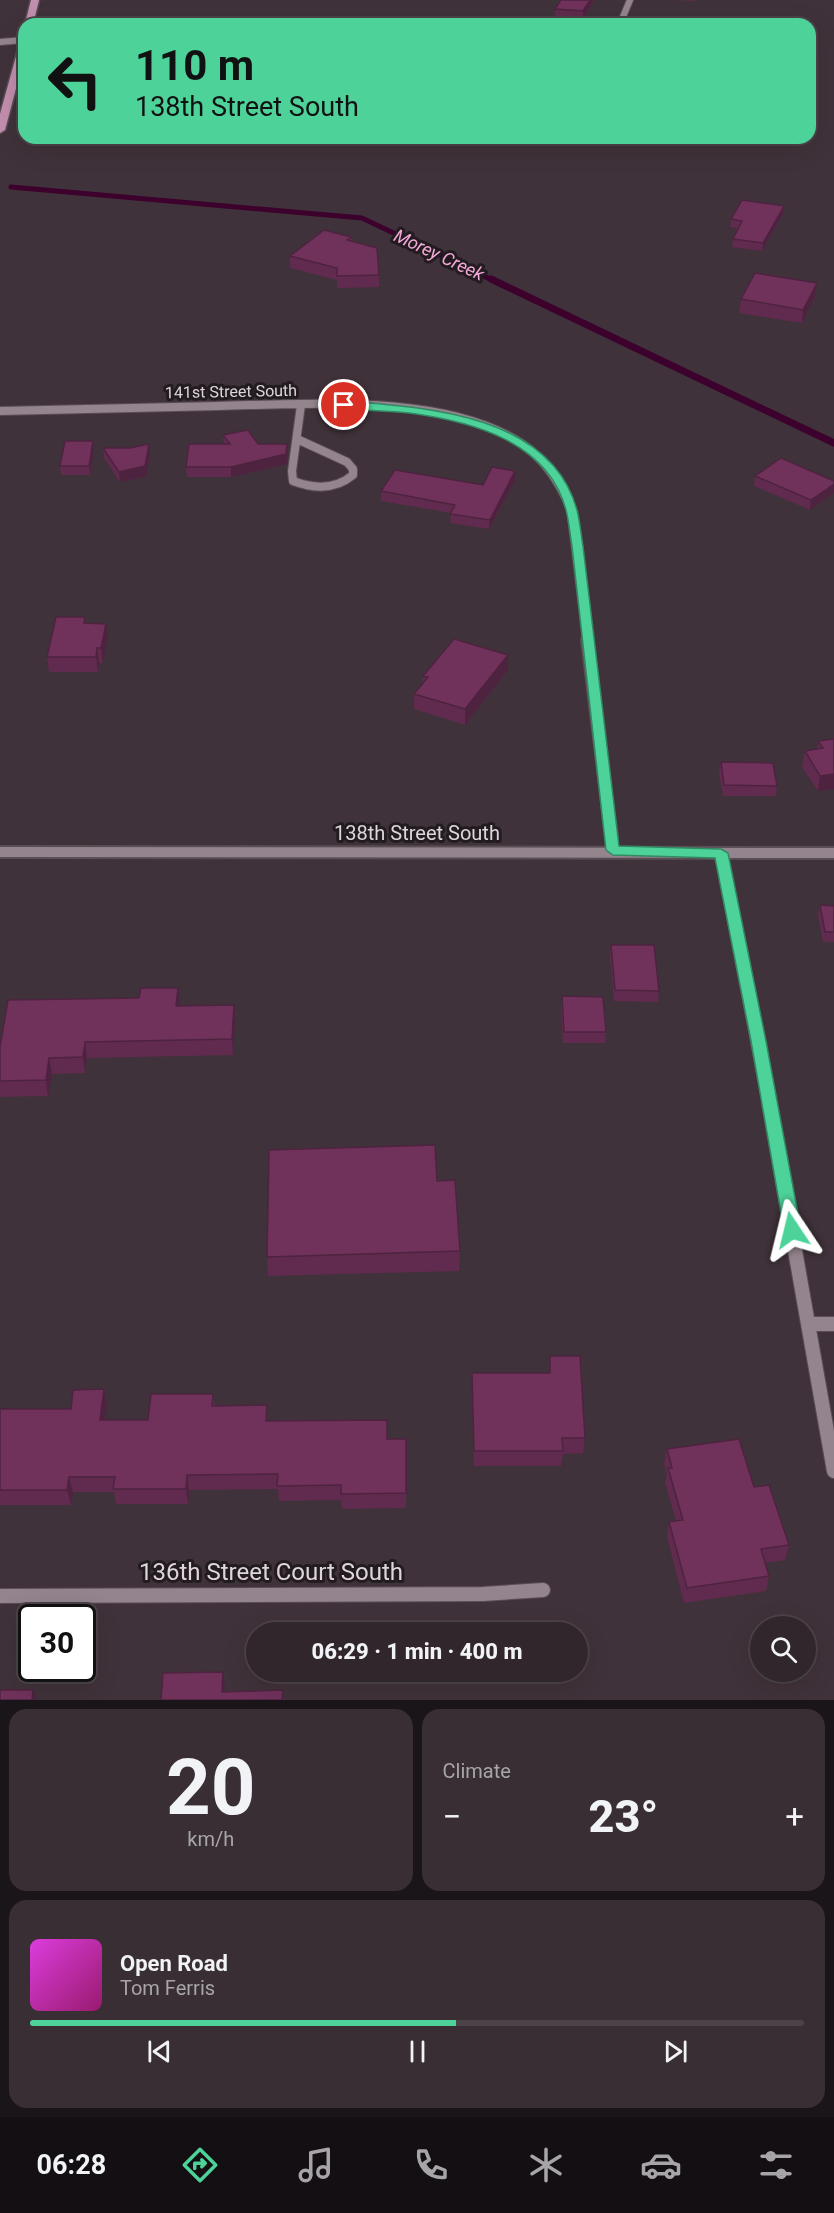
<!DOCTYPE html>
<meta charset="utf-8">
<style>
:root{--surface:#30262c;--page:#382e34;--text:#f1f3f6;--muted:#a8a5a9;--line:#4b4348;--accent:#4dd39a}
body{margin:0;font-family:Roboto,sans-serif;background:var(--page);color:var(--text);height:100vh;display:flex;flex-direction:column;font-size:22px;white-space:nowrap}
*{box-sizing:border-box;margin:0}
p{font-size:20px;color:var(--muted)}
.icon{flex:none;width:33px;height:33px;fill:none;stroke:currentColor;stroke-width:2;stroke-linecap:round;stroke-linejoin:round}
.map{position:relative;height:1700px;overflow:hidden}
.side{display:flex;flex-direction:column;gap:9px;padding:9px;background:#1a1518;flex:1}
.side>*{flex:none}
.guide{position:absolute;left:18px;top:18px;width:798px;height:126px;border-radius:18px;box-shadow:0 6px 24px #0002,0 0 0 2px var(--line);background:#4dd39a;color:#111;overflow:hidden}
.fabs{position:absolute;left:750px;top:1616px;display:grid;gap:12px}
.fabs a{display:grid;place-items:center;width:66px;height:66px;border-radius:50%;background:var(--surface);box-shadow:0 6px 24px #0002,0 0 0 2px var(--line);font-size:30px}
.speed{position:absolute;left:18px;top:1604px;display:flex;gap:12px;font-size:30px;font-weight:700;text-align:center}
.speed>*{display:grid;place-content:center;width:78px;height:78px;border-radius:50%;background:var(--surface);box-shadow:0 6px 24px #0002,0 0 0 2px var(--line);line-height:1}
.speed .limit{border:3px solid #111;border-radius:9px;background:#fff;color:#111}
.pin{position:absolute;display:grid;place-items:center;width:51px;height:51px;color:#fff;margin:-26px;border:3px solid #fff;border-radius:50%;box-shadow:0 2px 6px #0007}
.me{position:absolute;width:66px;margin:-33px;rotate:350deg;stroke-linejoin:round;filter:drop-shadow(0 0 4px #0008)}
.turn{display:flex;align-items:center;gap:21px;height:126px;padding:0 18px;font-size:27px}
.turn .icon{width:78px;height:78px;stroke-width:2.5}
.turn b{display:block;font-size:42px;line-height:51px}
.big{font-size:45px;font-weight:800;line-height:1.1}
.side .widget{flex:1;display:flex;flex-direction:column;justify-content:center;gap:9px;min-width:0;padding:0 21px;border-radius:18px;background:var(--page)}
.side .dial{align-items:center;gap:0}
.dial b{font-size:78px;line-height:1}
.song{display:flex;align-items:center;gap:18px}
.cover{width:72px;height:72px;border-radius:9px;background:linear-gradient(135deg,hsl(300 70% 55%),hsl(320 70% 35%))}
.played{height:6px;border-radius:3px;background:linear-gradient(90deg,var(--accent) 55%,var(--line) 55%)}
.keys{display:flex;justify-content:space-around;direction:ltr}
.heat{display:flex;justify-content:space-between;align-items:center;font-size:33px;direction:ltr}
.side .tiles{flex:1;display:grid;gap:9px;grid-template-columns:1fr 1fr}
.widget:last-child{grid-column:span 2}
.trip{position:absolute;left:246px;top:1622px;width:342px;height:60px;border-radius:30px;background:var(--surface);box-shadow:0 6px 24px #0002,0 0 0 2px var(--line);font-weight:800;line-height:60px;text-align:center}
.tab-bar{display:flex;height:96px;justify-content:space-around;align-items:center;background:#130f12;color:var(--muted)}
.tab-bar .icon{width:42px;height:42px}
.tab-bar .current{color:var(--accent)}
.tab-bar b{font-size:27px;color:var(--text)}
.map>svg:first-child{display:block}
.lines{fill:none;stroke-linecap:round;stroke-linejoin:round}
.stream-far1{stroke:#3d012e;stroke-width:5}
.stream{stroke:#3d012e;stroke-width:7}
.minor-far3-casing{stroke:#5a4e55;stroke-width:8}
.minor-far2-casing{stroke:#5a4e55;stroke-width:10}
.minor-far1-casing{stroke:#5a4e55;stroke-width:14}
.minor-casing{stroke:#5a4e55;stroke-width:16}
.major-casing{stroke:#5a4e55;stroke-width:3}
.minor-far3{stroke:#94848d;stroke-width:6}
.minor-far2{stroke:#94848d;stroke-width:8}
.minor-far1{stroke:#94848d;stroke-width:10}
.minor{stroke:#94848d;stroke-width:14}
.major{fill:#c28eae;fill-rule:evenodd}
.wall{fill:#602b4e}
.shaded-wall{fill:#4e2340}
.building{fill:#70325b;stroke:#4e2340;stroke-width:1.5}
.route{fill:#4dd39a;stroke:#328964;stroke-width:1.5}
.labels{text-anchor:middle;stroke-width:6;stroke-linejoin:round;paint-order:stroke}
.far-street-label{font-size:16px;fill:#dfd5db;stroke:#221c20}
.far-water-label{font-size:18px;font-style:italic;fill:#f5a9d9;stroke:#221c20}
.street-label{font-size:20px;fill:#dfd5db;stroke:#221c20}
.near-street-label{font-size:24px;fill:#dfd5db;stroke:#221c20}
</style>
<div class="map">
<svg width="834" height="1700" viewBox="0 0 834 1700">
<rect width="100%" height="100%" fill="#40323a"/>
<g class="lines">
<path class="stream-far1" d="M11 187 362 218 494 281"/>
<path class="stream" d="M491 279 834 443"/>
<defs>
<path id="minor-far3" d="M620 24 630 0
M0 42 24 40"/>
<path id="minor-far2" d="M0 411C73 409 146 407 219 406 308 404 446 393 522 444 546 460 560 484 571 509L587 641
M297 439 347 462 353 469V475C335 490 314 489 293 481L292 471 301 405"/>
<path id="minor-far1" d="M587 640 613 851
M0 852 834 853
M721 853 769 1105"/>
<path id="minor" d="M769 1103 834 1471
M809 1324H834
M0 1596 483 1594 543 1590"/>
<path id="major" d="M31 0H39L33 24H25Z
M24 39V58L5 130 0 133V114L20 42Z"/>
</defs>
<use href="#minor-far3" class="minor-far3-casing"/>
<use href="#minor-far2" class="minor-far2-casing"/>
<use href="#minor-far1" class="minor-far1-casing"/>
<use href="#minor" class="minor-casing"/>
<use href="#major" class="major-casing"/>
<use href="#minor-far3" class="minor-far3"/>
<use href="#minor-far2" class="minor-far2"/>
<use href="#minor-far1" class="minor-far1"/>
<use href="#minor" class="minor"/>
<use href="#major" class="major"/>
</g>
<path class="wall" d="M561 0H594L583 19 555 17V9Z
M676 0H695L694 1Z
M784 206 783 214 762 251 732 247 733 239 739 228 730 227 731 219Z
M351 237 352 242 379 275V287L337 288V280L290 268V256Z
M815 297 802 323 739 313 741 299Z
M223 435 258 444H287L288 453 287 464 231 477H187L186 467 224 444Z
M103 448H130L150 454 146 476 120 482 104 458Z
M94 450 90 475H61L60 466Z
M515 471V480L489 529 450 523 451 513 381 501V491L483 485Z
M755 476 834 481V493L810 510 754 486Z
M86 623 108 638 103 663H99L98 672H49L47 657Z
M508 670 465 725 414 709V694L423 683V676Z
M834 739 818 791 802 767 805 751 817 749 818 741Z
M721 762 777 786 776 796H723L719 773Z
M820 905 834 906V942H823L818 915Z
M611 945 659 991 658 1002 614 1001 610 956Z
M562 996 606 1032 605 1043H563L561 1007Z
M180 1004 179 1006 234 1005 235 1021 233 1055 87 1058 85 1073 52 1074 48 1096 0 1097V1047Z
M437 1181 460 1251 459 1271 268 1276 267 1257Z
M550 1356 585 1438 583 1453 563 1454 561 1466H474L472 1373H549Z
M104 1389 107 1404 105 1420H148L213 1394 215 1406 268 1421 387 1439H406V1508L342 1509 341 1500 279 1501 278 1489 189 1490 188 1504H116L114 1492H73L71 1505H0V1409H71Z
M667 1449 754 1487 789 1545 785 1560 765 1563 769 1576 766 1591 684 1603 667 1537 669 1522 676 1521 665 1483 667 1474 664 1464Z"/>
<path class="shaded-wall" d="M590 0H594L583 19V11Z
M784 206 783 214 762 251 763 243Z
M817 283 815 297 802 323 803 310Z
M93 441 94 450 90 475 89 466Z
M149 444 150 454 146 476 120 482 119 472Z
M287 444 288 453 287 464 231 477V467Z
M515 471V480L489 529 490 520Z
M834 484V493L810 510 811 500Z
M106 624 108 638 103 663 101 648Z
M97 648 99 663 98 672 96 657Z
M508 655V670L465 725V709Z
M834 774V789L818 791 820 776Z
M178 988 180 1004 178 1022 176 1006Z
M234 1005 235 1021 233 1055 232 1039Z
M85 1042 87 1058 85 1073 83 1057Z
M49 1058 52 1074 48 1096 46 1080Z
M104 1389 107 1404 103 1436 100 1420Z
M187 1475 189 1490 188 1504 186 1489Z
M69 1477 73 1492 71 1505 67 1490Z
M223 1672 225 1686 224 1700 222 1692Z
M33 1690 36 1700H32Z"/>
<path class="building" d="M561 0H590L583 11 555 9Z
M742 200 784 206 763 243 733 239 742 221 731 219Z
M324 230 351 237 347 240 377 248 379 275 337 276V268L290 256Z
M755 273 817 283 803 310 741 299Z
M248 430 258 444H287L286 454 231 467H186L189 444H230L223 435Z
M65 441H93L89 466H60Z
M149 444 145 466 119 472 103 448H130Z
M781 458 834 481V484L811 500 755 476Z
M492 467 515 471 490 520 450 514 455 505 381 491 395 470 483 485Z
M56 617H85L84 623 106 624 101 648H97L96 657H47Z
M454 639 508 655 465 709 414 694 428 677 423 676Z
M834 739V774L820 776 805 751 823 748 818 741Z
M721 762 773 763 777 786 724 785Z
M820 905 834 906V932H825Z
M611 945H654L659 991 615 990Z
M141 988H178L176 1006 234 1005 232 1039 85 1042 83 1057 49 1058 46 1080 0 1081V1047L8 1000 139 998Z
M562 996 603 997 606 1032H564Z
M435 1145 437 1181 455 1180 460 1251 267 1257 269 1150Z
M550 1356H580L585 1438H562L563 1451H474L472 1373H550Z
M104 1389 100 1420H148L151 1394H213L212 1406 267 1405 266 1421 387 1420V1439H406V1493L341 1494V1485L277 1486 278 1474 187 1475 186 1489H113L115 1477H69L67 1490H0V1409H71L73 1390Z
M739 1439 754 1487 769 1485 789 1545 761 1549 769 1576 687 1588 669 1522 683 1520 668 1468H672L667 1449Z
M223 1672 222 1692 283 1690 282 1700H161L163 1673Z
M0 1690H33L32 1700H0Z"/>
<path class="route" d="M344 401C425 407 551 414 577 510 580 522 581 534 583 546L619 846 721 849 728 853 766 1041 801 1230 798 1234 792 1236 787 1234 784 1230 751 1041 715 858 613 855 606 850 572 546C570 534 569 522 566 510 548 441 470 421 409 413 386 410 363 412 340 407V402Z"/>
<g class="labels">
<g class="far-street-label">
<text transform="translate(231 391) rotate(-1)" y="6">141st Street South</text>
</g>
<g class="far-water-label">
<text transform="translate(439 255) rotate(25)" y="6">Morey Creek</text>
</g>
<g class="street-label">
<text x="417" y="840">138th Street South</text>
</g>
<g class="near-street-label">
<text x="271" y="1580">136th Street Court South</text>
</g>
</g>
</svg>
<div class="fabs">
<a><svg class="icon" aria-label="search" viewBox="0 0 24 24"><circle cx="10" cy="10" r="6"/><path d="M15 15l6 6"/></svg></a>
</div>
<div class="speed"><div class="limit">30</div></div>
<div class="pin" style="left:344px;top:405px;background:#d93025"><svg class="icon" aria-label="arrive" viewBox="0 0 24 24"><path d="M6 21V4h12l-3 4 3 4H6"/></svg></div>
<svg class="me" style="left:792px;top:1230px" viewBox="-20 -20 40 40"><path d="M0-17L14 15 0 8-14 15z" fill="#4dd39a" stroke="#fff" stroke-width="4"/></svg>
<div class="trip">06:29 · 1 min · 400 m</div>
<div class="guide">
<div class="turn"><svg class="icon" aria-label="left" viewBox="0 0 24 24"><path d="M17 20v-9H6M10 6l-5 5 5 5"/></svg><div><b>110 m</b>138th Street South</div></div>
</div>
</div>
<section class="side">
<div class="tiles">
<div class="widget dial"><b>20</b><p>km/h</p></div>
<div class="widget"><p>Climate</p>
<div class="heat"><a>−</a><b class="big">23°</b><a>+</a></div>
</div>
<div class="widget">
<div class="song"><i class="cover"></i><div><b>Open Road</b><p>Tom Ferris</p></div></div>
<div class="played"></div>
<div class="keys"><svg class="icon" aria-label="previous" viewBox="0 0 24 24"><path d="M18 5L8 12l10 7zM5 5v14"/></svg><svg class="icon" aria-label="pause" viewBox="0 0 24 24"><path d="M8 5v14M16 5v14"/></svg><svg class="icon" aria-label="next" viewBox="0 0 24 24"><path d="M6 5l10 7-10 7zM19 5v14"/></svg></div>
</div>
</div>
</section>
<nav class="tab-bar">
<b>06:28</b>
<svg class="icon current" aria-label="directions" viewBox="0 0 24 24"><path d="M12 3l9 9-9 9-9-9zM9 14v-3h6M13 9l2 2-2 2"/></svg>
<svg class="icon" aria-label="music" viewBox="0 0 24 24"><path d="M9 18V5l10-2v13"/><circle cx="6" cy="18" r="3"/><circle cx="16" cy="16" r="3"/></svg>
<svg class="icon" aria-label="phone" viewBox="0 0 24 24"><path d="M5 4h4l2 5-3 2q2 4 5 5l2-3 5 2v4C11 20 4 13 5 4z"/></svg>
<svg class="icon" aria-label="climate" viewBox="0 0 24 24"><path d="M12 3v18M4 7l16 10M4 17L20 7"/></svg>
<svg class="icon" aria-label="car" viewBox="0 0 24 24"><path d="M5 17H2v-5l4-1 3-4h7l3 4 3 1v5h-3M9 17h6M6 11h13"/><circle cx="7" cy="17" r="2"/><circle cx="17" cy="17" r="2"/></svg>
<svg class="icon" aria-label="filters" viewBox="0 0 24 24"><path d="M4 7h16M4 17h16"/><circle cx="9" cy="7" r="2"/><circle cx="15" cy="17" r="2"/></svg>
</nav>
